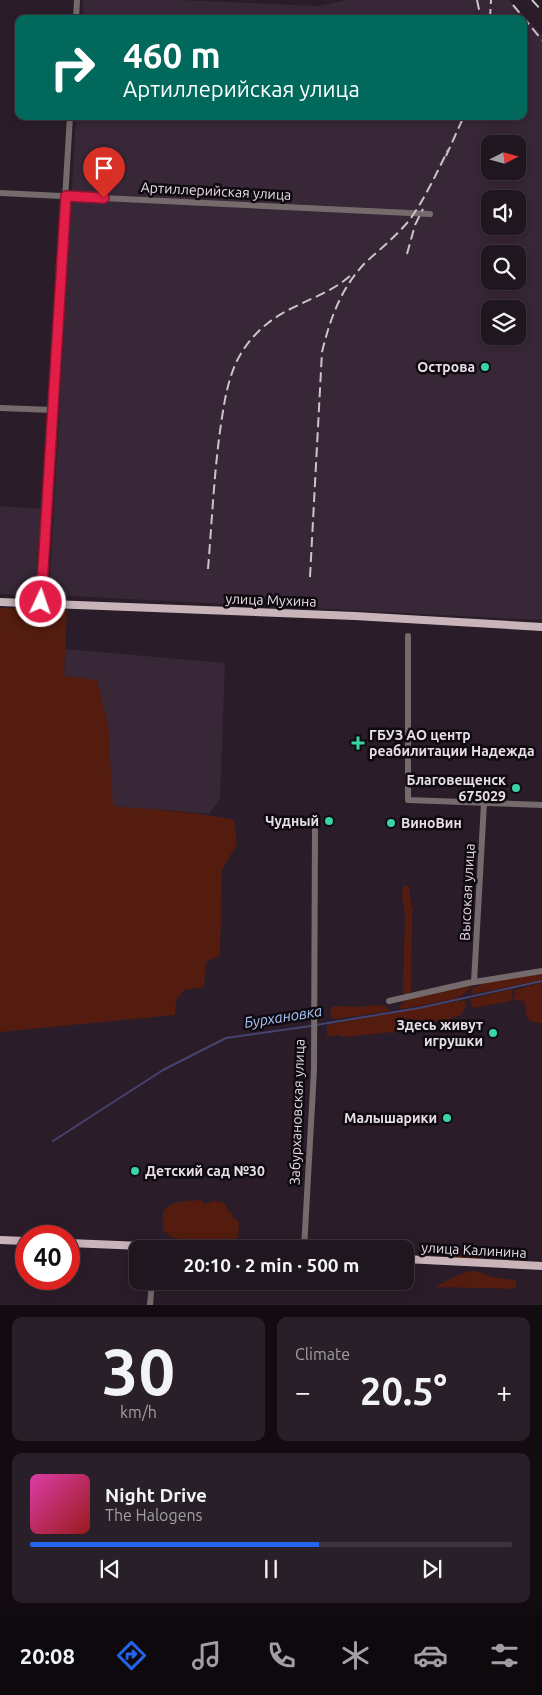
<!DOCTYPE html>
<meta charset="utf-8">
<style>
:root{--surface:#20161f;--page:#281f28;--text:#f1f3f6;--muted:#a29fa4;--line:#3d353d;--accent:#2563eb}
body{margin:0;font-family:Ubuntu,sans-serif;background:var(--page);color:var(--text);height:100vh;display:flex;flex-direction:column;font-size:19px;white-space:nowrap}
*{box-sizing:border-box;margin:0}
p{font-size:16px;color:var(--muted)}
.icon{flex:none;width:28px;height:28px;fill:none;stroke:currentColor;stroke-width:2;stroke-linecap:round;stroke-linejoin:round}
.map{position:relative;height:1305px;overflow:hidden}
.sheet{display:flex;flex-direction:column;gap:12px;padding:12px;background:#120c11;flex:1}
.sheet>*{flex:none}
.guide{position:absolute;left:15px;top:15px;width:512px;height:105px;border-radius:10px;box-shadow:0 2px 12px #0003,0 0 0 1px var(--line);background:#00695c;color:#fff;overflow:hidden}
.needle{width:32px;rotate:84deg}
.buttons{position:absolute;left:481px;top:135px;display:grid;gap:10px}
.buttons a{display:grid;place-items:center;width:45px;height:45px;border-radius:10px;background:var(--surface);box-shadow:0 2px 12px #0003,0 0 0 1px var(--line);font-size:25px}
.speed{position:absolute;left:15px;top:1225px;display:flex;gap:10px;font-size:25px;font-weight:700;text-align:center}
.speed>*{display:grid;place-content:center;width:65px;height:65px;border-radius:50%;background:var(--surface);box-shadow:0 2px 12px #0003,0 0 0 1px var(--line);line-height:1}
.speed .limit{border:8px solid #d22;background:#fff;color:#111}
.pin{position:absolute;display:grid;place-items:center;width:42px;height:42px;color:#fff;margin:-51px -21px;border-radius:50% 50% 50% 0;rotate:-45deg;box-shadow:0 0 5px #0007}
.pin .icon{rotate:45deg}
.me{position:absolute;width:55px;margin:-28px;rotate:3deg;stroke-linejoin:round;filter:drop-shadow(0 0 4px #0008)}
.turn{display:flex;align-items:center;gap:18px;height:105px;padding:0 25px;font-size:22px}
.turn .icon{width:65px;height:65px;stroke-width:2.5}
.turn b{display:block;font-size:35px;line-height:42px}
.big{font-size:38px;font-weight:600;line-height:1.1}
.sheet .tile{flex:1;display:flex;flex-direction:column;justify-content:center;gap:8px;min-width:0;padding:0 18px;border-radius:10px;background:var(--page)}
.sheet .dial{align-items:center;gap:0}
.dial b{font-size:65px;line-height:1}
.song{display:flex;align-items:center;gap:15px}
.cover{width:60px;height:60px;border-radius:8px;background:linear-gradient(135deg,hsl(320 70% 55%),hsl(0 70% 35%))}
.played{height:5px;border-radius:2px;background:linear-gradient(90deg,var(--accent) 60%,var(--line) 60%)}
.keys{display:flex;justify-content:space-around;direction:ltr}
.heat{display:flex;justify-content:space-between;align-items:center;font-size:28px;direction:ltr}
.sheet .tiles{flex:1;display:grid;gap:12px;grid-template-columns:1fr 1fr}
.tile:last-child{grid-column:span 2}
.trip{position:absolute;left:129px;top:1240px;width:285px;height:50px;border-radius:10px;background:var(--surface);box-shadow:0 2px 12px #0003,0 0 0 1px var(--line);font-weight:600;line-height:50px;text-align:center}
.tabs{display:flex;height:80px;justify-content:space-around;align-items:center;background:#0d090c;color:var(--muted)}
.tabs .icon{width:35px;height:35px}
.tabs .current{color:var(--accent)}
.tabs b{font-size:22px;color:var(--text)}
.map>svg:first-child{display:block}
.built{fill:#382737;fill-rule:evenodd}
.green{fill:#531c0e}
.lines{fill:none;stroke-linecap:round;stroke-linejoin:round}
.stream{stroke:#46436e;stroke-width:2}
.minor{stroke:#756b6d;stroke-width:6}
.major{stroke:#c9b5b9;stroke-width:8}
.rail{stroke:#cdc3cc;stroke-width:2;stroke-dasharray:10 5;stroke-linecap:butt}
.route-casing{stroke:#92132f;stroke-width:12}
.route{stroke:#e11d48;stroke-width:9}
.poi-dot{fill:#38d4a6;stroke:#0f0a0f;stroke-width:2}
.labels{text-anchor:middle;stroke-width:5;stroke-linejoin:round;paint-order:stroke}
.street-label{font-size:14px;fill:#e7dee6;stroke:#0f0a0f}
.poi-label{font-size:14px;font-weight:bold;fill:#e7dee6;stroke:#0f0a0f;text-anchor:end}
.water-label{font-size:15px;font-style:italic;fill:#aac4fb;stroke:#0f0a0f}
</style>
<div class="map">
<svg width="542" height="1305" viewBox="0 0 542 1305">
<rect width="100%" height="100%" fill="#2a1d29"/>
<path class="built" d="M83 0H178L318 6 348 0H509L542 35V620L49 595 76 116H524V19H82ZM490 144H518V171H490ZM490 199H518V226H490ZM490 254H518V281H490ZM490 309H518V336H490Z
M0 506 41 509 35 595 0 594Z
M65 649 225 663 220 799 209 814 168 810 113 807 64 676Z"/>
<path class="green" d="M0 608 67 610 64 676 97 680 108 723 113 806C154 810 194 811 234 820L237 844 222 870 220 955 206 962 204 987 184 990 176 1000 175 1015 0 1032Z
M403 885 409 887 411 905 413 909 412 913 411 992 404 995 403 990 405 916 402 897Z
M542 972V980L472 994 471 990 486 981Z
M542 982V1023L532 1022 527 1018 524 1001 513 1000 516 990Z
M467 983 472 986 465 993 458 998 402 1009 399 1007 409 996Z
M513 989 511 1001 472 1008 470 999Z
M465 1000 466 1007 461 1015 453 1017 446 1022 402 1019 400 1027 394 1032 343 1037 339 1035 327 1037V1025Z
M377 1005 385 1006 390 1011 335 1019 330 1016 331 1008 335 1006 359 1007Z
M200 1200 205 1204 214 1201 225 1203 227 1210 233 1213 231 1217 235 1218 239 1222 238 1238 225 1242 182 1239 172 1238 163 1230V1211C175 1199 184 1202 200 1200Z
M456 1251 529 1254 526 1258 520 1260 513 1257 484 1254 479 1259 458 1258 452 1256Z
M473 1271C480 1272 485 1275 492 1277 500 1279 508 1279 516 1280V1289L435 1287C448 1281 459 1273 473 1271Z"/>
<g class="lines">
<path class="stream" d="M316 1025 419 1008 542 981
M53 1141 163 1070 226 1038 311 1026"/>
<path class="minor" d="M76 19 77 0
M0 193 430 214
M0 408 53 410
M41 603 70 116
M408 636V800L542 805
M474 982 484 803
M389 1001 468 983 542 971
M304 1249 314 1070 315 826
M150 1305 152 1281"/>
<path class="major" d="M0 602 355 616 542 627
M0 1240 26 1241
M69 1243 215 1249
M405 1259 542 1266"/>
<path class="rail" d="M477 0 481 19
M532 0 542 11
M513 5 542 40
M490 19 491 0
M446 156 464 116
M407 254 415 225 423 209
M208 569C212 521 214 472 221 424 224 404 227 384 235 365 242 349 254 334 268 323 293 303 326 297 350 276
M310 577 322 352C330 319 341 288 365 263 379 250 394 238 407 223 422 205 437 172 448 150"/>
</g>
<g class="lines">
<defs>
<path id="route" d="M41 602 66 196 104 198"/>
</defs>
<use href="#route" class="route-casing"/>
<use href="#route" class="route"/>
</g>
<g class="poi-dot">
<circle cx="485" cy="367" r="5"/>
<path d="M355.5 735.5h5v5h5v5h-5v5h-5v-5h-5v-5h5z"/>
<circle cx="516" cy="788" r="5"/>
<circle cx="329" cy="821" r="5"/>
<circle cx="391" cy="823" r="5"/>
<circle cx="493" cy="1033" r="5"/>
<circle cx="447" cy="1118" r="5"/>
<circle cx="135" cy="1171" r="5"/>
</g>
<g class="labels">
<g class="street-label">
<text transform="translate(216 191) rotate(3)" y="5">Артиллерийская улица</text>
<text transform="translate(271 600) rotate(2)" y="5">улица Мухина</text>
<text transform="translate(467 892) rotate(-87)" y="5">Высокая улица</text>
<text transform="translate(297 1112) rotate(-88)" y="5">Забурхановская улица</text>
<text transform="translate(474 1250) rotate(3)" y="5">улица Калинина</text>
</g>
<g class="poi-label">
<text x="475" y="372">Острова</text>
<text x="369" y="740" text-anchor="start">ГБУЗ АО центр<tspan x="369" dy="16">реабилитации Надежда</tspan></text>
<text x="506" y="785">Благовещенск<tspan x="506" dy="16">675029</tspan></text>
<text x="319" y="826">Чудный</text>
<text x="401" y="828" text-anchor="start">ВиноВин</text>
<text x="483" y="1030">Здесь живут<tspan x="483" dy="16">игрушки</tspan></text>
<text x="437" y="1123">Малышарики</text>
<text x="145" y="1176" text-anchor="start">Детский сад №30</text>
</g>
<g class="water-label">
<text transform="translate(283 1017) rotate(-9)" y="5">Бурхановка</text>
</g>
</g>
</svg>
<div class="buttons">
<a><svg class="needle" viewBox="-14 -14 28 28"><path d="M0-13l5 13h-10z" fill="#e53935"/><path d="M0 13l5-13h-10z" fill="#a29fa4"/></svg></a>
<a><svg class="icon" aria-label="sound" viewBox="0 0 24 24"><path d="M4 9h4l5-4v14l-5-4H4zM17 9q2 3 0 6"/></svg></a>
<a><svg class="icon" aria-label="search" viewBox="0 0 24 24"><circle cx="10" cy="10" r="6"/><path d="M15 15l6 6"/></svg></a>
<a><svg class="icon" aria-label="layers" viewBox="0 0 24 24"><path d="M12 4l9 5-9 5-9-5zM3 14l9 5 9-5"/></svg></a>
</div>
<div class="speed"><div class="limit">40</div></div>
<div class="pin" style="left:104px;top:198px;background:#d93025"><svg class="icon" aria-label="arrive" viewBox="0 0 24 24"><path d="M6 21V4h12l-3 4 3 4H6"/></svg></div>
<svg class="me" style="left:41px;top:602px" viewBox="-20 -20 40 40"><circle r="17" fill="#e11d48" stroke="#fff" stroke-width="3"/><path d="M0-11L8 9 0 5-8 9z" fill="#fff"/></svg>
<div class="trip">20:10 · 2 min · 500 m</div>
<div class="guide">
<div class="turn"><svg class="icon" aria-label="right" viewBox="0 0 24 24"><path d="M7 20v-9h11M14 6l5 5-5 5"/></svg><div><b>460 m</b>Артиллерийская улица</div></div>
</div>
</div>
<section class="sheet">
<div class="tiles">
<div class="tile dial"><b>30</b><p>km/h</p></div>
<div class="tile"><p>Climate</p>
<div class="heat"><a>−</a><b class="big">20.5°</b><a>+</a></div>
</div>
<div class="tile">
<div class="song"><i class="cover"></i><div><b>Night Drive</b><p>The Halogens</p></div></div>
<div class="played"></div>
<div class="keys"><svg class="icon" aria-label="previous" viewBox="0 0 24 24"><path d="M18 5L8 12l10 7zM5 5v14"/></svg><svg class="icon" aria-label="pause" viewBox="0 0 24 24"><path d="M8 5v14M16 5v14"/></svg><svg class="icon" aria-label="next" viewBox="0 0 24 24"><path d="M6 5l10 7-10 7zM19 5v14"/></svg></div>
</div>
</div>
</section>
<nav class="tabs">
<b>20:08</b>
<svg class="icon current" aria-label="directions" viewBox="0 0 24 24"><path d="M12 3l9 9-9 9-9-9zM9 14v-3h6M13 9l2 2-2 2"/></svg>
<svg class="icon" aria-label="music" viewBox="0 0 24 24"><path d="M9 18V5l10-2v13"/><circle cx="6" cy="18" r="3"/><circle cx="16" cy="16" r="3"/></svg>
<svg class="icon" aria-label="phone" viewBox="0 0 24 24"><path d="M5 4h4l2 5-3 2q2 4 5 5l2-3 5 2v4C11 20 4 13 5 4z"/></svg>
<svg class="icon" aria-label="climate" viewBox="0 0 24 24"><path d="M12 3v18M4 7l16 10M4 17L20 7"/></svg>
<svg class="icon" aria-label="car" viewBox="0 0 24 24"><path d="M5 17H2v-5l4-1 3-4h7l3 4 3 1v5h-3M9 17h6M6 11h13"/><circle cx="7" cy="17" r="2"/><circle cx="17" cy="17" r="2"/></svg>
<svg class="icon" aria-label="filters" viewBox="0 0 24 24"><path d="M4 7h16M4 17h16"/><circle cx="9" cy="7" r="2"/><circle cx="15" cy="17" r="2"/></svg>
</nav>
